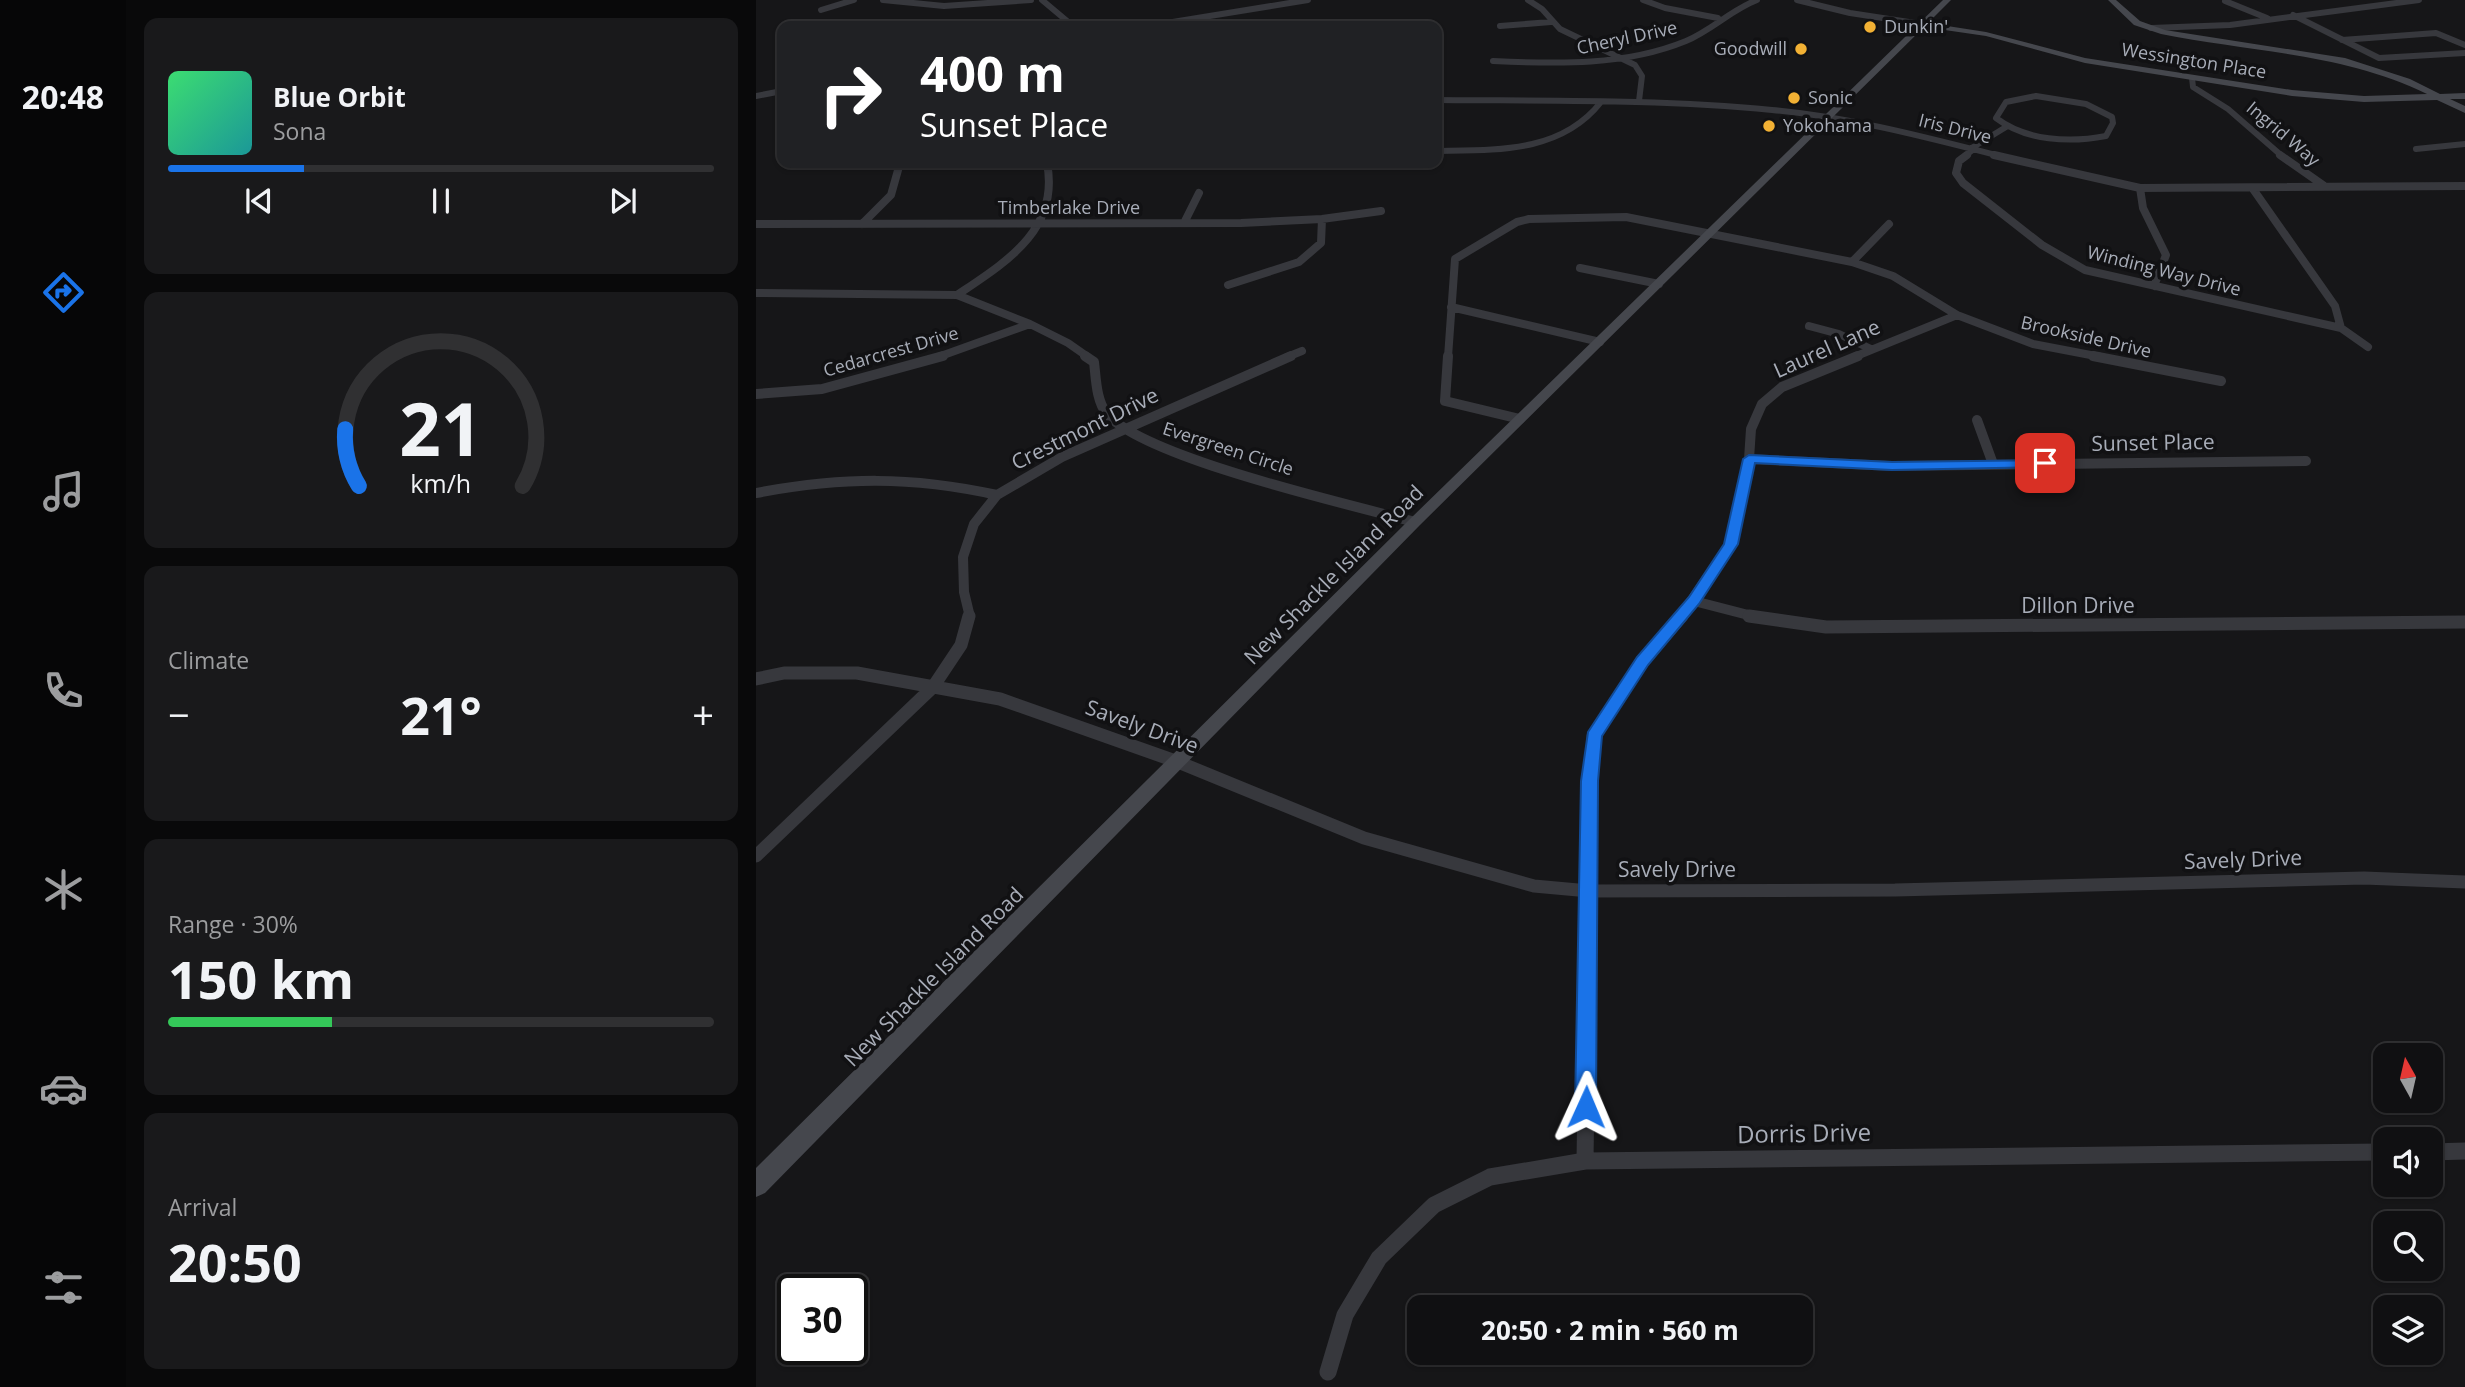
<!DOCTYPE html>
<meta charset="utf-8">
<style>
:root{--surface:#101012;--page:#19191b;--text:#f1f3f6;--muted:#9c9d9f;--line:#303032;--accent:#1a73e8}
body{margin:0;font-family:"Open Sans",sans-serif;background:var(--page);color:var(--text);height:100vh;display:flex;flex-direction:column;font-size:26px;white-space:nowrap}
*{box-sizing:border-box;margin:0}
p{font-size:23px;color:var(--muted)}
.icon{flex:none;width:38px;height:38px;fill:none;stroke:currentColor;stroke-width:2;stroke-linecap:round;stroke-linejoin:round}
.map{position:relative;flex:1;overflow:hidden}
.drawer{display:flex;flex-direction:column;gap:18px;padding:18px;background:#09090a;width:630px}
.drawer>*{flex:none}
.guide{position:absolute;left:21px;top:21px;width:665px;height:147px;border-radius:14px;box-shadow:0 2px 5px #0004,0 0 0 2px var(--line);background:#202124;color:#fff;overflow:hidden}
.needle{width:46px;rotate:352deg}
.fabs{position:absolute;left:1617px;top:1043px;display:grid;gap:14px}
.fabs a{display:grid;place-items:center;width:70px;height:70px;border-radius:14px;background:var(--surface);box-shadow:0 2px 5px #0004,0 0 0 2px var(--line);font-size:35px}
.speed{position:absolute;left:21px;top:1274px;display:flex;gap:14px;font-size:35px;font-weight:700;text-align:center}
.speed>*{display:grid;place-content:center;width:91px;height:91px;border-radius:50%;background:var(--surface);box-shadow:0 2px 5px #0004,0 0 0 2px var(--line);line-height:1}
.speed .limit{border:4px solid #111;border-radius:10px;background:#fff;color:#111}
.pin{position:absolute;display:grid;place-items:center;width:60px;height:60px;color:#fff;margin:-30px;border-radius:14px;box-shadow:0 4px 10px #0006}
.me{position:absolute;width:77px;margin:-38px;rotate:1deg;stroke-linejoin:round;filter:drop-shadow(0 0 5px #0008)}
.turn{display:flex;align-items:center;gap:24px;height:147px;padding:0 28px;font-size:32px}
.turn .icon{width:91px;height:91px;stroke-width:2.5}
.turn b{display:block;font-size:49px;line-height:60px}
.big{font-size:52px;font-weight:700;line-height:1.1}
.drawer .card{flex:1;display:flex;flex-direction:column;justify-content:center;gap:10px;min-width:0;padding:0 24px;border-radius:14px;background:var(--page)}
.drawer .dial{align-items:center;gap:0}
.dial svg{height:182px;overflow:visible;fill:none;stroke:var(--line);stroke-width:7;stroke-linecap:round;text-anchor:middle}
.dial text{fill:var(--text);stroke:none}
.song{display:flex;align-items:center;gap:21px}
.cover{width:84px;height:84px;border-radius:10px;background:linear-gradient(135deg,hsl(140 70% 55%),hsl(180 70% 35%))}
.played{height:7px;border-radius:4px;background:linear-gradient(90deg,var(--accent) 25%,var(--line) 25%)}
.keys{display:flex;justify-content:space-around;direction:ltr}
.heat{display:flex;justify-content:space-between;align-items:center;font-size:38px;direction:ltr}
.charge{height:10px;border-radius:5px;background:linear-gradient(90deg,#34c759 30%,var(--line) 0)}
.trip{position:absolute;left:651px;top:1295px;width:406px;height:70px;border-radius:14px;background:var(--surface);box-shadow:0 2px 5px #0004,0 0 0 2px var(--line);font-weight:700;line-height:70px;text-align:center}
main{display:flex;flex:1;min-height:0}
.dock{display:flex;flex-direction:column;width:126px;justify-content:space-around;align-items:center;background:#060607;color:var(--muted)}
.dock .icon{width:49px;height:49px}
.dock .on{color:var(--accent)}
.dock b{font-size:32px;color:var(--text)}
.map>svg:first-child{display:block}
.lines{fill:none;stroke-linecap:round;stroke-linejoin:round}
.street-far4{stroke:#37383d;stroke-width:6}
.street-far3{stroke:#37383d;stroke-width:8}
.street-far2{stroke:#37383d;stroke-width:10}
.street-far1{stroke:#37383d;stroke-width:13}
.street{stroke:#37383d;stroke-width:17}
.secondary{fill:#45474d;fill-rule:evenodd}
.route{fill:#1a73e8;stroke:#114b97;stroke-width:2}
.poi-dot{fill:#f2b134;stroke:#111113;stroke-width:2.5}
.labels{text-anchor:middle;stroke-width:7;stroke-linejoin:round;paint-order:stroke}
.far-poi-label{font-size:18px;fill:#a8adb8;stroke:#111113;text-anchor:start}
.far-street-label{font-size:18px;fill:#a8adb8;stroke:#111113}
.street-label{font-size:21px;fill:#a8adb8;stroke:#111113}
.near-street-label{font-size:24px;fill:#a8adb8;stroke:#111113}
</style>
<main>
<nav class="dock">
<b>20:48</b>
<svg class="icon on" aria-label="directions" viewBox="0 0 24 24"><path d="M12 3l9 9-9 9-9-9zM9 14v-3h6M13 9l2 2-2 2"/></svg>
<svg class="icon" aria-label="music" viewBox="0 0 24 24"><path d="M9 18V5l10-2v13"/><circle cx="6" cy="18" r="3"/><circle cx="16" cy="16" r="3"/></svg>
<svg class="icon" aria-label="phone" viewBox="0 0 24 24"><path d="M5 4h4l2 5-3 2q2 4 5 5l2-3 5 2v4C11 20 4 13 5 4z"/></svg>
<svg class="icon" aria-label="climate" viewBox="0 0 24 24"><path d="M12 3v18M4 7l16 10M4 17L20 7"/></svg>
<svg class="icon" aria-label="car" viewBox="0 0 24 24"><path d="M5 17H2v-5l4-1 3-4h7l3 4 3 1v5h-3M9 17h6M6 11h13"/><circle cx="7" cy="17" r="2"/><circle cx="17" cy="17" r="2"/></svg>
<svg class="icon" aria-label="filters" viewBox="0 0 24 24"><path d="M4 7h16M4 17h16"/><circle cx="9" cy="7" r="2"/><circle cx="15" cy="17" r="2"/></svg>
</nav>
<section class="drawer">
<div class="card">
<div class="song"><i class="cover"></i><div><b>Blue Orbit</b><p>Sona</p></div></div>
<div class="played"></div>
<div class="keys"><svg class="icon" aria-label="previous" viewBox="0 0 24 24"><path d="M18 5L8 12l10 7zM5 5v14"/></svg><svg class="icon" aria-label="pause" viewBox="0 0 24 24"><path d="M8 5v14M16 5v14"/></svg><svg class="icon" aria-label="next" viewBox="0 0 24 24"><path d="M6 5l10 7-10 7zM19 5v14"/></svg></div>
</div>
<div class="card dial"><svg viewBox="0 0 100 80">
<path d="M14 69A42 42 0 1 1 86 69"/>
<path d="M14 69A42 42 0 0 1 8 44" stroke="#1a73e8"/>
<text x="50" y="56" font-size="32" font-weight="700">21</text>
<text x="50" y="72" font-size="11">km/h</text>
</svg></div>
<div class="card"><p>Climate</p>
<div class="heat"><a>−</a><b class="big">21°</b><a>+</a></div>
</div>
<div class="card"><p>Range · 30%</p><b class="big">150 km</b><div class="charge"></div></div>
<div class="card"><p>Arrival</p><b class="big">20:50</b></div>
</section>
<div class="map">
<svg width="1709" height="1387" viewBox="0 0 1709 1387">
<rect width="100%" height="100%" fill="#161618"/>
<g class="lines">
<path class="street-far4" d="M127 0 188 6 275 0
M286 0 317 26
M772 0 786 9 804 29 879 65 886 76 883 101
M887 0 909 8 962 18
M1041 0 1094 13 1166 24
M1469 1 1511 18
M65 10 98 0
M1537 15 1623 58 1709 53
M392 26 552 0
M744 26 795 22
M1395 28 1474 25 1663 0
M1586 40 1680 33 1709 45
M737 61C802 64 869 66 930 41 956 30 975 10 1001 0
M1436 78 1437 87 1472 109 1526 156
M0 96 26 91
M1280 96 1330 104 1356 117 1357 123 1350 136C1314 143 1270 141 1240 118L1250 102Z
M681 100C793 101 904 99 1016 110 1094 117 1169 137 1244 156
M1214 149 1250 127
M1660 149 1709 144
M681 151C741 150 805 153 845 102
M1209 156 1218 149"/>
<path class="street-far3" d="M1211 155 1203 161 1200 173 1207 183 1286 245 1329 270 1585 328
M1238 155 1384 188 1709 186
M1524 155 1567 185
M1384 188 1387 208 1410 255 1398 286
M1497 189 1579 306 1585 328 1612 347
M428 223 443 193
M0 224 485 223 566 219 625 211
M106 224 135 195 144 163
M1096 262 1133 224
M824 268 903 284
M472 285 543 262 565 243 566 219
M0 293 201 295 274 324 312 343 332 357
M201 295C250 262 304 230 291 163
M695 307 844 342
M1053 326 1083 334 1115 349
M182 357 274 324
M531 357 546 351
M692 357 699 259 761 222 773 219 870 217 1096 262 1137 276 1201 315 1277 344 1345 357
M1098 357 1201 315"/>
<path class="street-far2" d="M329 356 338 362C340 378 340 401 351 414 389 458 595 505 659 522
M692 356 689 401 764 419
M1337 356 1465 381
M0 394 66 389 187 356
M1221 420 1237 464
M993 459 1136 466 1550 461
M0 493C86 477 155 476 241 495
M938 601 1000 617
M214 617 208 592 207 557 218 524 241 495 306 457 535 356
M924 617 975 543 993 459 995 429 1006 404 1026 387 1102 356"/>
<path class="street-far1" d="M993 616 1070 627 1709 622
M0 679 28 673H101L244 699 422 762 608 838 778 886 833 891 1139 890 1608 878 1709 882
M0 856 177 687 205 645 213 616
M832 953 837 736 887 661 926 616"/>
<path class="street" d="M1675 1152 1709 1151
M829 1161 832 952
M572 1372 589 1315 623 1258 678 1205 734 1177 829 1161 1629 1152"/>
<path class="secondary" d="M1187 0H1195L1172 23 1230 32 1329 58 1536 90 1608 96 1671 94C1588 53 1494 52 1405 34L1378 25 1352 0H1360L1384 21 1409 30 1589 58 1654 79 1684 94 1709 93V99H1694L1709 106V113L1681 100 1608 102 1536 96 1329 63 1230 36 1168 27 664 525 9 1193 0 1197V1168L654 519Z"/>
</g>
<path class="route" d="M993 455 1136 462 1289 460 1296 463 1289 467 1136 470 999 463 982 544 943 604 892 665 846 736 842 781 840 1107 837 1114 830 1117 822 1114 819 1107 825 781 832 732 881 657 933 597 968 544 987 459Z"/>
<g class="poi-dot">
<circle cx="1114" cy="27" r="7"/>
<circle cx="1045" cy="49" r="7"/>
<circle cx="1038" cy="98" r="7"/>
<circle cx="1013" cy="126" r="7"/>
</g>
<g class="labels">
<g class="far-poi-label">
<text x="1128" y="33">Dunkin'</text>
<text x="1031" y="55" text-anchor="end">Goodwill</text>
<text x="1052" y="104">Sonic</text>
<text x="1027" y="132">Yokohama</text>
</g>
<g class="far-street-label">
<text transform="translate(871 38) rotate(-12)" y="6">Cheryl Drive</text>
<text transform="translate(1438 61) rotate(9)" y="6">Wessington Place</text>
<text transform="translate(1199 129) rotate(14)" y="6">Iris Drive</text>
<text transform="translate(1527 134) rotate(40)" y="6">Ingrid Way</text>
<text x="313" y="214">Timberlake Drive</text>
<text transform="translate(1408 271) rotate(14)" y="6">Winding Way Drive</text>
<text transform="translate(1330 337) rotate(13)" y="6">Brookside Drive</text>
<text transform="translate(135 352) rotate(-16)" y="6">Cedarcrest Drive</text>
<text transform="translate(472 449) rotate(18)" y="6">Evergreen Circle</text>
</g>
<g class="street-label">
<text transform="translate(1071 349) rotate(-24)" y="7">Laurel Lane</text>
<text transform="translate(329 429) rotate(-26)" y="7">Crestmont Drive</text>
<text transform="translate(1397 443) rotate(-1)" y="7">Sunset Place</text>
<text transform="translate(578 575) rotate(-45)" y="7">New Shackle Island Road</text>
<text x="1322" y="613">Dillon Drive</text>
<text transform="translate(386 727) rotate(20)" y="7">Savely Drive</text>
<text transform="translate(1487 860) rotate(-2)" y="7">Savely Drive</text>
<text x="921" y="877">Savely Drive</text>
<text transform="translate(178 977) rotate(-45)" y="7">New Shackle Island Road</text>
</g>
<g class="near-street-label">
<text transform="translate(1048 1134) rotate(-1)" y="8">Dorris Drive</text>
</g>
</g>
</svg>
<div class="fabs">
<a><svg class="needle" viewBox="-14 -14 28 28"><path d="M0-13l5 13h-10z" fill="#e53935"/><path d="M0 13l5-13h-10z" fill="#9c9d9f"/></svg></a>
<a><svg class="icon" aria-label="sound" viewBox="0 0 24 24"><path d="M4 9h4l5-4v14l-5-4H4zM17 9q2 3 0 6"/></svg></a>
<a><svg class="icon" aria-label="search" viewBox="0 0 24 24"><circle cx="10" cy="10" r="6"/><path d="M15 15l6 6"/></svg></a>
<a><svg class="icon" aria-label="layers" viewBox="0 0 24 24"><path d="M12 4l9 5-9 5-9-5zM3 14l9 5 9-5"/></svg></a>
</div>
<div class="speed"><div class="limit">30</div></div>
<div class="pin" style="left:1289px;top:463px;background:#d93025"><svg class="icon" aria-label="arrive" viewBox="0 0 24 24"><path d="M6 21V4h12l-3 4 3 4H6"/></svg></div>
<svg class="me" style="left:830px;top:1107px" viewBox="-20 -20 40 40"><path d="M0-17L14 15 0 8-14 15z" fill="#1a73e8" stroke="#fff" stroke-width="4"/></svg>
<div class="trip">20:50 · 2 min · 560 m</div>
<div class="guide">
<div class="turn"><svg class="icon" aria-label="right" viewBox="0 0 24 24"><path d="M7 20v-9h11M14 6l5 5-5 5"/></svg><div><b>400 m</b>Sunset Place</div></div>
</div>
</div>
</main>
